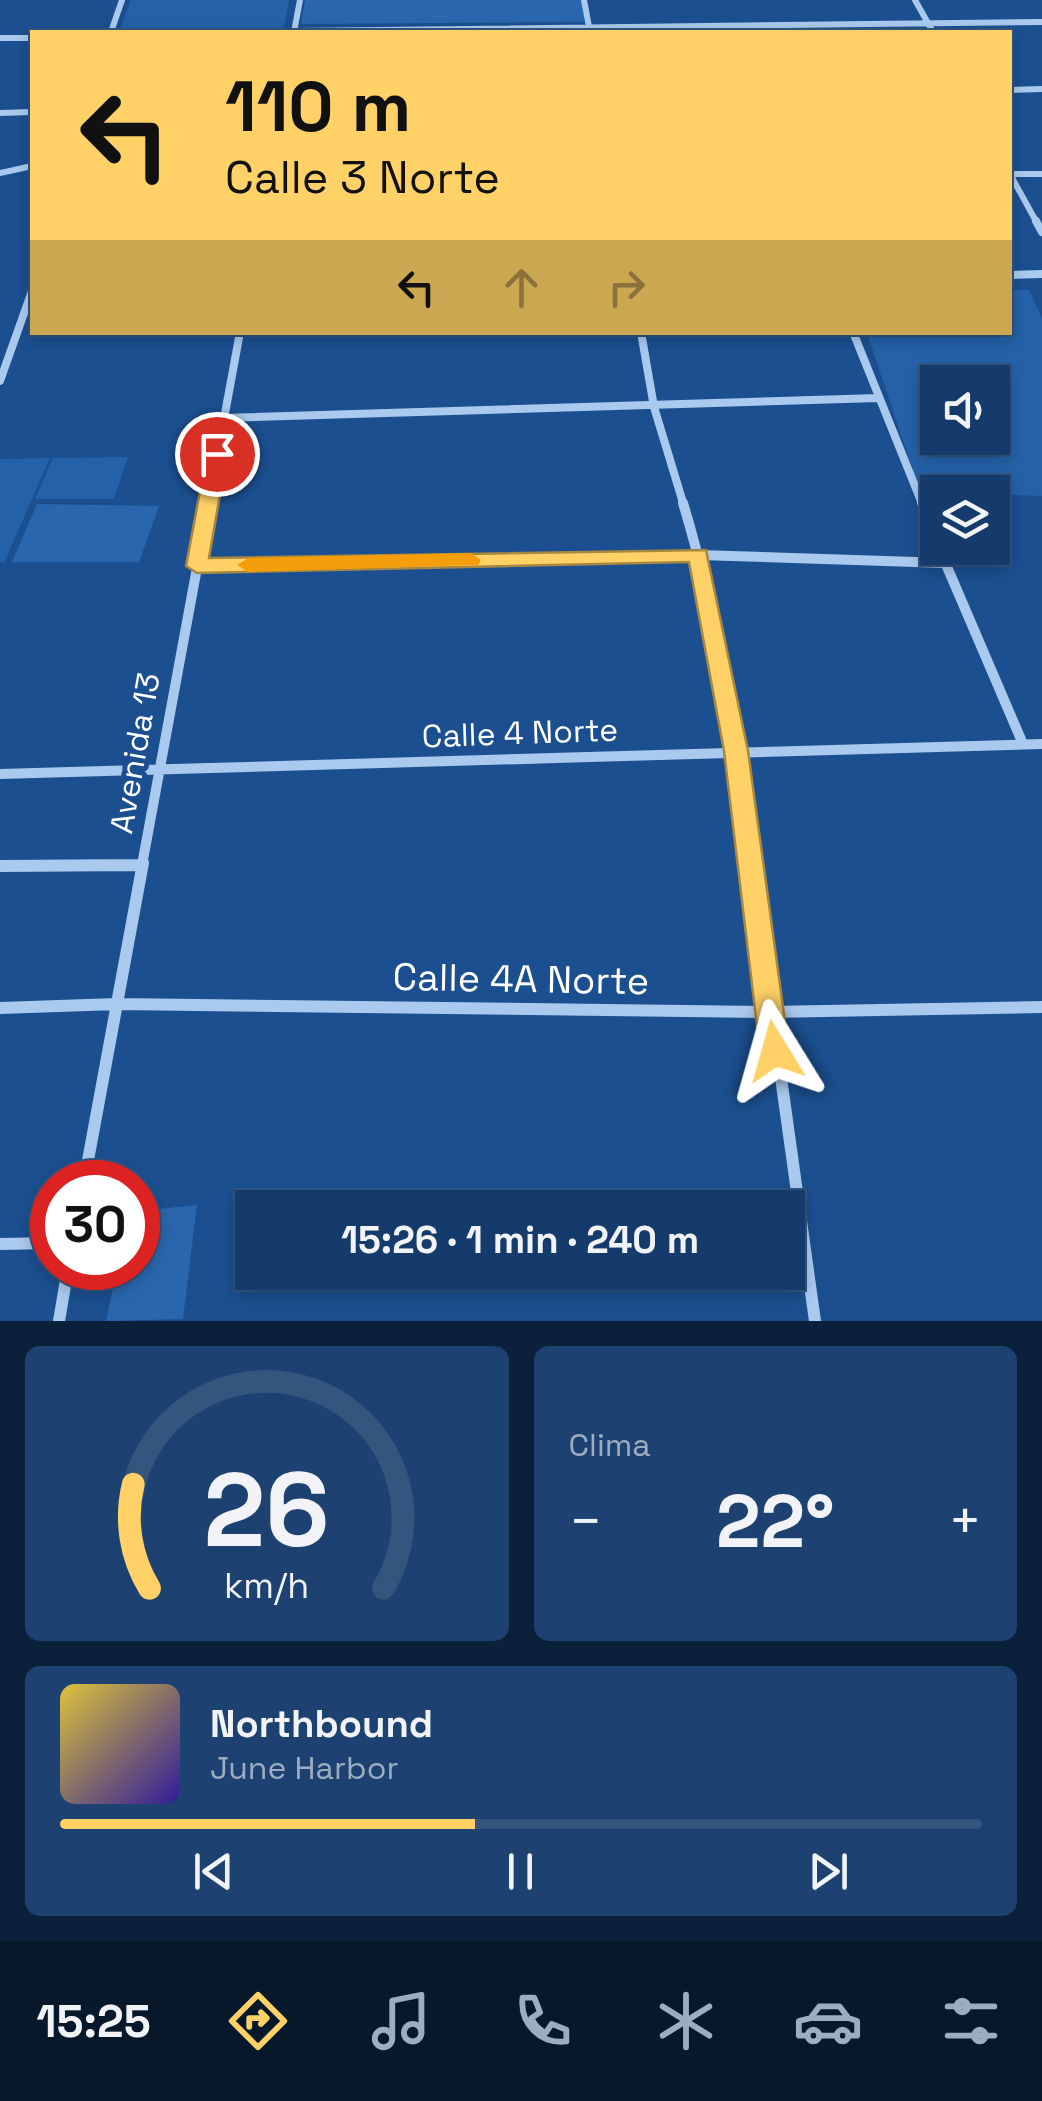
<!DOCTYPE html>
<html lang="es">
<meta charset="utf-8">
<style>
:root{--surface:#143b6b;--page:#1d4271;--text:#f1f3f6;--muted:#9dadc1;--line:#33557e;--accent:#ffd166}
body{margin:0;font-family:"Space Grotesk",sans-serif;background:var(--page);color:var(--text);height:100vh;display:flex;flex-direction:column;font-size:38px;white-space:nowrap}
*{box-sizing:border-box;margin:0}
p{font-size:32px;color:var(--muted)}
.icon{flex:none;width:55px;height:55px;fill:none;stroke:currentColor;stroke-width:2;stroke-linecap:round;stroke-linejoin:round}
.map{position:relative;height:1321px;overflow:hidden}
.side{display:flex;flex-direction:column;gap:25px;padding:25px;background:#0b203b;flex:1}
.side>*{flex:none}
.guide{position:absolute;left:30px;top:30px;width:982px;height:305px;border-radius:0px;box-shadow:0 5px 15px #0003,0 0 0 2px var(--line);background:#ffd166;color:#111;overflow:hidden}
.tools{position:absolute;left:920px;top:365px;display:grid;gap:20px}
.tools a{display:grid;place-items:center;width:90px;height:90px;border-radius:0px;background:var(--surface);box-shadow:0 5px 15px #0003,0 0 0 2px var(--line);font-size:50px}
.speed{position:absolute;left:30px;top:1160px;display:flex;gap:20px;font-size:50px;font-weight:700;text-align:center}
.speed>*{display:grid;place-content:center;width:130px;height:130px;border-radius:50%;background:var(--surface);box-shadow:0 5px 15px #0003,0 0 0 2px var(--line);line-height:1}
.speed .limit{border:15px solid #d22;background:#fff;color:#111}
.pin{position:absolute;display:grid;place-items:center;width:85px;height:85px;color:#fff;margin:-42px;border:5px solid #fff;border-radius:50%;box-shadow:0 2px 10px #0007}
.me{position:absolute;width:110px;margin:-55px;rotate:352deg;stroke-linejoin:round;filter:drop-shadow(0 0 8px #0008)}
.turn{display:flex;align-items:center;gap:35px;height:210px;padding:0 30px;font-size:45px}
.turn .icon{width:130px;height:130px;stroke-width:2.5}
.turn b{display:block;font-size:70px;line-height:85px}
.lanes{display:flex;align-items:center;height:95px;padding:0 30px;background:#0003;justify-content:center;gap:50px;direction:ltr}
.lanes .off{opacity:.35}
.big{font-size:75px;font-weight:700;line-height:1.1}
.side .tile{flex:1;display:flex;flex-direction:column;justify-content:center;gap:15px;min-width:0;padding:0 35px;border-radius:15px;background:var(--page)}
.side .dial{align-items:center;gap:0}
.dial svg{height:260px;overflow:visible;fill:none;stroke:var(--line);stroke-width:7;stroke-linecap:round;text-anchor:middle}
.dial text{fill:var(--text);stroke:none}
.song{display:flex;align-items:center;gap:30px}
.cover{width:120px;height:120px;border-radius:15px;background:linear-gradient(135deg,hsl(50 70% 55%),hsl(250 70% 35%))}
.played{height:10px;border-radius:5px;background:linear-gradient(90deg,var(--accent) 45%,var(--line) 45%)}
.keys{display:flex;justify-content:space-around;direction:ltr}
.heat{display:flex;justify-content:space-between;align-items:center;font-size:55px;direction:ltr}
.side .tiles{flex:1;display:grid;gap:25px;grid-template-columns:1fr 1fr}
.tile:last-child{grid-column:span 2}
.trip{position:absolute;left:235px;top:1190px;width:570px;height:100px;border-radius:0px;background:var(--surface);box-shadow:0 5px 15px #0003,0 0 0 2px var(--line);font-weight:700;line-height:100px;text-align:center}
.menu{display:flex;height:160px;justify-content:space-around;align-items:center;background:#08182b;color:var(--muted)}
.menu .icon{width:70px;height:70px}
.menu .selected{color:var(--accent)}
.menu b{font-size:45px;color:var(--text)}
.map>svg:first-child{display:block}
.green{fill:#2461a8;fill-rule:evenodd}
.building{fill:#2a66ad}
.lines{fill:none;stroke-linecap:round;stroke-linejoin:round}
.minor-far3{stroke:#a9c9ee;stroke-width:6}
.minor-far2{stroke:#a9c9ee;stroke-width:8}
.minor-far1{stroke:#a9c9ee;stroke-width:10}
.minor{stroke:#a9c9ee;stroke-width:12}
.route{fill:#ffd166;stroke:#a68842;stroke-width:2.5}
.slow{fill:#f59e0b}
.labels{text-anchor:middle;stroke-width:10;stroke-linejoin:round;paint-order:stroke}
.street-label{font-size:32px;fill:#fff;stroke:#1b4f8f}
.near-street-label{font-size:38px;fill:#fff;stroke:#1b4f8f}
</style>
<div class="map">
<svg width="1042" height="1321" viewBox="0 0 1042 1321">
<rect width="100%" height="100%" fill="#1b4f8f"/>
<path class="green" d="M131 0H289L283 32H119Z
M1010 290H1029L1042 318V496L938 492 937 497H922L867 333 1010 332ZM938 382H992V438H938Z
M128 457 114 499H35L53 458Z
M50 458 4 563 0 562V459Z"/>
<path class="building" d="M305 0H582L585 22 301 24Z
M37 504 159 506 139 562H12Z
M197 1205 183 1319 106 1321 117 1268H138V1211Z"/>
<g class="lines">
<path class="minor-far3" d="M584 0 590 32
M915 0 933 32
M295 31 1042 22
M111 32 122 0
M294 32 300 0
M0 38H32
M1010 90 1042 89
M0 113 32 112
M0 173 32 166
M1010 174 1037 223
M1010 174H1042"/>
<path class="minor-far2" d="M1036 221 1042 232
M1010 275 1042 274
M641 332 654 407 684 506
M853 332 923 506
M0 381 32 291
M224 418 878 398
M208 506 240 332"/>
<path class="minor-far1" d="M683 503C719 621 735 744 752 865
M922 503 938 543
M939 548 1023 744
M197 566 699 555 946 563
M0 774 1042 744
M100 865H142
M142 865 209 503"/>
<path class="minor" d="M751 863 815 1321
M0 866 142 865
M0 1008 117 1004 769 1012 1042 1007
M84 1182 143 863
M0 1244 52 1243
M59 1321 68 1268"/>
</g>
<path class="route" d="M217 449 227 454 209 558 706 550 748 751 789 1051 785 1060 775 1064 765 1060 760 1051 724 751 689 562 197 573 186 566 207 454Z"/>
<path class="slow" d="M471 553 481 560 478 565 248 572 237 565 248 558Z"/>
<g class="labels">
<g class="street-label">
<text transform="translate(520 733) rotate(-2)" y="11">Calle 4 Norte</text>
<text transform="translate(135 753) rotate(-80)" y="11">Avenida 13</text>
</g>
<g class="near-street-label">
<text transform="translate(521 979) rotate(1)" y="13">Calle 4A Norte</text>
</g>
</g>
</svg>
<div class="tools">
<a><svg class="icon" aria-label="sound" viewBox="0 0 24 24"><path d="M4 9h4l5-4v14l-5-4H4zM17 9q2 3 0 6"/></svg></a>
<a><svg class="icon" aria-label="layers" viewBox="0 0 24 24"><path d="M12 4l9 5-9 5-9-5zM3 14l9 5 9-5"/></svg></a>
</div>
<div class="speed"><div class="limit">30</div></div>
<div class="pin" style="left:217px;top:454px;background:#d93025"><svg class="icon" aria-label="arrive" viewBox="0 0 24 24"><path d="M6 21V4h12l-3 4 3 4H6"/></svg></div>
<svg class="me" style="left:775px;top:1051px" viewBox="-20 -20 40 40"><path d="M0-17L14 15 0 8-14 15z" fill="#ffd166" stroke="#fff" stroke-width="4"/></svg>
<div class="trip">15:26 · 1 min · 240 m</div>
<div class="guide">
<div class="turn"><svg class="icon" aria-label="left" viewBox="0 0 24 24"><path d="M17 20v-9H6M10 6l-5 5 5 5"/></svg><div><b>110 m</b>Calle 3 Norte</div></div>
<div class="lanes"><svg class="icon" aria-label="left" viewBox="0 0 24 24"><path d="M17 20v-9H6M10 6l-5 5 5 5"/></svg><svg class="icon off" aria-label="ahead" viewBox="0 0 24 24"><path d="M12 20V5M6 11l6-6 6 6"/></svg><svg class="icon off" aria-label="right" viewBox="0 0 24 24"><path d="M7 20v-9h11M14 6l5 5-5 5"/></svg></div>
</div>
</div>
<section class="side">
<div class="tiles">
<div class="tile dial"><svg viewBox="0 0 100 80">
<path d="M14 69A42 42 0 1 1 86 69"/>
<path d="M14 69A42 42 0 0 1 9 37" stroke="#ffd166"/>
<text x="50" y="56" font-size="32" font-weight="700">26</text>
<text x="50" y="72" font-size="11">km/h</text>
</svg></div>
<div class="tile"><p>Clima</p>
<div class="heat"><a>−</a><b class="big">22°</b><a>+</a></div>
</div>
<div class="tile">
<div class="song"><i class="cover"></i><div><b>Northbound</b><p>June Harbor</p></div></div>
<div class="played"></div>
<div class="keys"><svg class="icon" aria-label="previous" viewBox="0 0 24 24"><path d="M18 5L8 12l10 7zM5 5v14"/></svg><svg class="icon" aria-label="pause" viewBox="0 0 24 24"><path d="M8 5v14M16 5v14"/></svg><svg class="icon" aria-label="next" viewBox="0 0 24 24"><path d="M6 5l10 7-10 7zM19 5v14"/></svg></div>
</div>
</div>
</section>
<nav class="menu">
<b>15:25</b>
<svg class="icon selected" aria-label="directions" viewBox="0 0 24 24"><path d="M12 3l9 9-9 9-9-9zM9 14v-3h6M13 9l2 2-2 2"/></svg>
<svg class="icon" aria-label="music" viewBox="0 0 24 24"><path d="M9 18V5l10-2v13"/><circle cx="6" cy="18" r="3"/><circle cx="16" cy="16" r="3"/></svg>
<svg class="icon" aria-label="phone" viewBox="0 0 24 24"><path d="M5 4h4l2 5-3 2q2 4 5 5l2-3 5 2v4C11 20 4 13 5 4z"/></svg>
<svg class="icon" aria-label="climate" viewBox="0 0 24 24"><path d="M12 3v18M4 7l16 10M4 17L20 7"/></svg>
<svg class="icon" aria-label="car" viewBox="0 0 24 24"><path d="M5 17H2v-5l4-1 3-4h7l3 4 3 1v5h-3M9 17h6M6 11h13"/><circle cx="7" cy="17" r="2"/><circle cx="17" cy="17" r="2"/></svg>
<svg class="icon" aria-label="filters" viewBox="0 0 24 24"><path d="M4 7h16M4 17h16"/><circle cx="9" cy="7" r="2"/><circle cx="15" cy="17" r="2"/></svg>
</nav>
